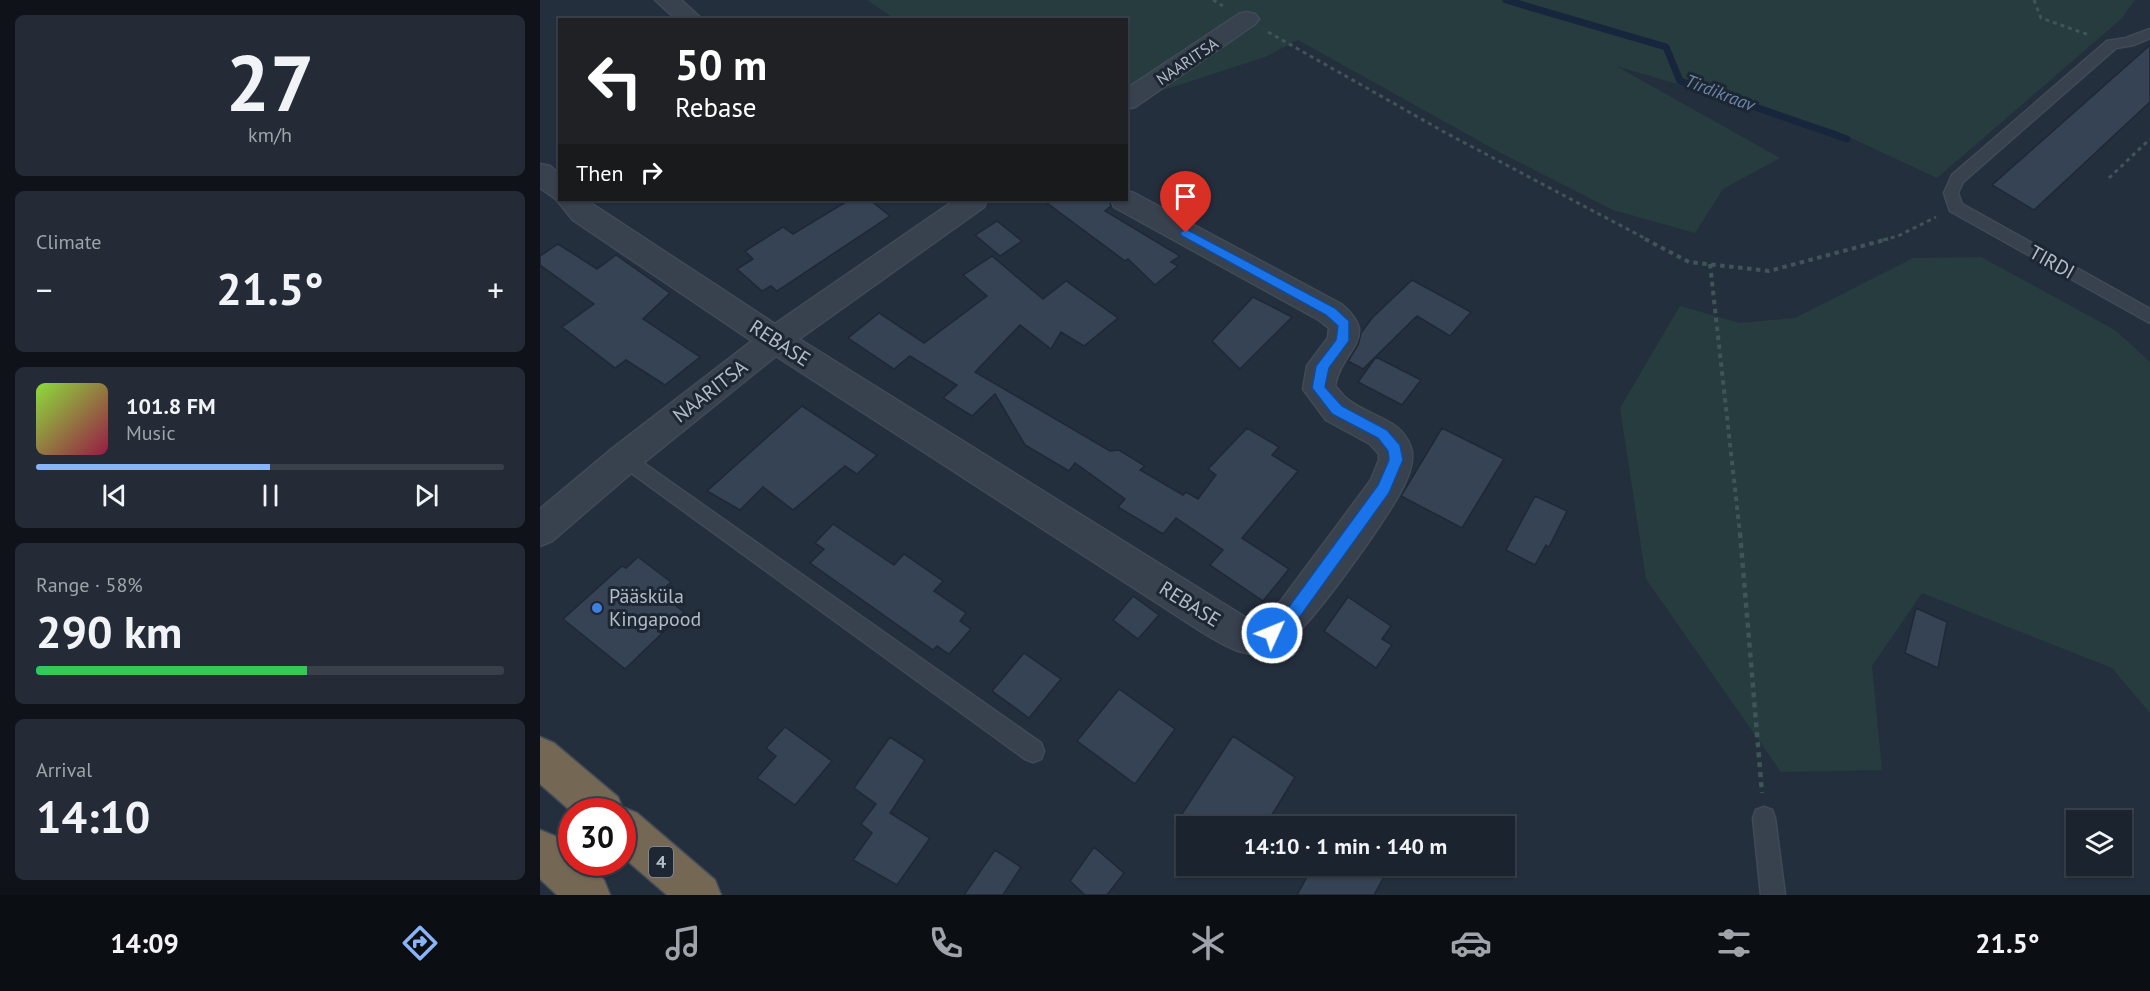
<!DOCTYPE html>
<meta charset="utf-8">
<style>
:root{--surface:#1b232e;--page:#242b36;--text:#f1f3f6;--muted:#a0a4aa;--line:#39404a;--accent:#8ab4f8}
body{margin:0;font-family:"PT Sans",sans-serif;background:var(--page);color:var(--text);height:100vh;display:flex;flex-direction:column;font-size:22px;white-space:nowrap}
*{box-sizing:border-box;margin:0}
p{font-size:20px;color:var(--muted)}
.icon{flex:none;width:33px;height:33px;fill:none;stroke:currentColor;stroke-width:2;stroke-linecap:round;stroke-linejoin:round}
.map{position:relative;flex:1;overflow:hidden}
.panel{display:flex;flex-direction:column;gap:15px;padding:15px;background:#0f1319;width:540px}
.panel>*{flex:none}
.top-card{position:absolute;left:18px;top:18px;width:570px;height:183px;border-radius:0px;box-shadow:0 2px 4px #0004,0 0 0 2px var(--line);background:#202124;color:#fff;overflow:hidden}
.tools{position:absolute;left:1526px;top:810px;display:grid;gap:12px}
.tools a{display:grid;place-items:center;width:66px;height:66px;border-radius:0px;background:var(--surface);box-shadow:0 2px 4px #0004,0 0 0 2px var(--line);font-size:30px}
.speed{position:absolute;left:18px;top:798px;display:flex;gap:12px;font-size:30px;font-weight:700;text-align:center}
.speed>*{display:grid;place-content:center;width:78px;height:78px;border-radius:50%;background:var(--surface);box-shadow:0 2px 4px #0004,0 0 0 2px var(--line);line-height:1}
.speed .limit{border:9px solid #d22;background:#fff;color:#111}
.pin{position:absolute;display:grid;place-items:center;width:51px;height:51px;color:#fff;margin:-62px -26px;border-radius:50% 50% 50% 0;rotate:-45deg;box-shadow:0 0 6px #0007}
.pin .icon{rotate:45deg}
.me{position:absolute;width:66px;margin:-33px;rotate:46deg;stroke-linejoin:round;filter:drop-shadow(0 0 4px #0008)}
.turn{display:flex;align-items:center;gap:21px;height:126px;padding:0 18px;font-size:27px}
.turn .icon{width:78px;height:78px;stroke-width:2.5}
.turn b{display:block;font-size:42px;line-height:51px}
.then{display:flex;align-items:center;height:57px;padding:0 18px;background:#0003;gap:12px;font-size:22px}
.big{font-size:45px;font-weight:700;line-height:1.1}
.panel .card{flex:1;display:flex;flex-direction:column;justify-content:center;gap:9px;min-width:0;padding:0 21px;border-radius:9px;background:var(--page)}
.panel .dial{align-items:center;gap:0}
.dial b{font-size:78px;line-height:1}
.song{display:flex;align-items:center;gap:18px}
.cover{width:72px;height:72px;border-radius:9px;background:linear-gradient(135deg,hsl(90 70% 55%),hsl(340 70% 35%))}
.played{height:6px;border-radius:3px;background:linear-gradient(90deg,var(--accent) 50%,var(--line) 50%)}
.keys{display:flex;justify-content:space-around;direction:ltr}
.heat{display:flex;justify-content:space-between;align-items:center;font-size:33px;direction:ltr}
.charge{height:9px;border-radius:4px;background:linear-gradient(90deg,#34c759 58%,var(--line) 0)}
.trip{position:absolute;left:636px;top:816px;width:339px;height:60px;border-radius:0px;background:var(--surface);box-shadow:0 2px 4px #0004,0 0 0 2px var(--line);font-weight:700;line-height:60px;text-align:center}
.tab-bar{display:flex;height:96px;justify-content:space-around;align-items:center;background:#0b0e12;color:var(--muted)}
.tab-bar .icon{width:42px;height:42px}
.tab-bar .active{color:var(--accent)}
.tab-bar b{font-size:27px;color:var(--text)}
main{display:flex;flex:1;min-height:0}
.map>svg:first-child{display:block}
.green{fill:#263c3f}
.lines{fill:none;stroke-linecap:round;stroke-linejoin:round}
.stream{stroke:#17263c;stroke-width:7}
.building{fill:#364354;stroke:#1f2835;stroke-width:1.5}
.lane-casing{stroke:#414a57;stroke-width:3}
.street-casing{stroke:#414a57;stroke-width:3}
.highway-casing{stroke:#434c59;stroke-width:3}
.path-far2{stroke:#3f5557;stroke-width:3;stroke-dasharray:4 4;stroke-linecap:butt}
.path-far1{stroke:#3f5557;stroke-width:4;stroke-dasharray:4.5 4.5;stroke-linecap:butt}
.path{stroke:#3f5557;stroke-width:4.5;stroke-dasharray:5 5;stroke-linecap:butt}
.lane{fill:#38414e;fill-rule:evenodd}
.street{fill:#38414e;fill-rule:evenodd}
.highway{fill:#746855;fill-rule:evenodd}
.route{fill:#1a73e8;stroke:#114b97;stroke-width:1.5}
.shop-dot{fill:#3f7fe0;stroke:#1d2633;stroke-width:2}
.labels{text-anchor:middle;stroke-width:6;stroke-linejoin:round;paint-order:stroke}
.far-street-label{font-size:16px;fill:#b4bcc9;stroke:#1d2633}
.far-water-label{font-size:18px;font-style:italic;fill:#6d86a8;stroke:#1d2633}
.shield{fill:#1d2633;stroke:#878f9c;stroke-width:1.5}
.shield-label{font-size:18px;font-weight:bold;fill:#b4bcc9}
.street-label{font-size:20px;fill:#b4bcc9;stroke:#1d2633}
.poi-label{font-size:20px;fill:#b4bcc9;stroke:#1d2633;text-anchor:start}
</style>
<main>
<section class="panel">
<div class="card dial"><b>27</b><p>km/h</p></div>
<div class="card"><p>Climate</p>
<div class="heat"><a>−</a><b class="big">21.5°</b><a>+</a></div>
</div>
<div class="card">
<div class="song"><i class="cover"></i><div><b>101.8 FM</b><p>Music</p></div></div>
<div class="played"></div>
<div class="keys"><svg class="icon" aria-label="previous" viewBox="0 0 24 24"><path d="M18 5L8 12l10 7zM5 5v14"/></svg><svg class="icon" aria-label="pause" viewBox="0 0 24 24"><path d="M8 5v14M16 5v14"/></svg><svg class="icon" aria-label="next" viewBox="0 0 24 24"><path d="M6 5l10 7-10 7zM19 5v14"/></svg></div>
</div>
<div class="card"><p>Range · 58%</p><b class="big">290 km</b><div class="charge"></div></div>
<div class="card"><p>Arrival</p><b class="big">14:10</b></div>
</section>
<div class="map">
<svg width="1610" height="895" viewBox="0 0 1610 895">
<rect width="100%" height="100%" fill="#242f3e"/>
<path class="green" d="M327 0H1595L1581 19 1397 178 1294 130 1076 66 1240 158 1183 189 1155 233 1073 210 961 153 758 40 725 57 587 102 586 20 355 19Z
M1441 257 1575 330 1610 362V713L1572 668 1382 593 1332 666 1342 770 1241 772 1106 579 1080 408 1140 306 1200 323 1255 318 1373 258Z"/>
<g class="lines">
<path class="stream" d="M966 0 1126 47 1140 81 1307 139"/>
</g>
<path class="building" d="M1610 45V102L1494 210 1452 185Z
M309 200H330L350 216 237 291 231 286 222 291 197 269 213 259 205 251 243 227 253 234Z
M503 200H569L571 206 565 211 640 256 631 262 638 266 615 285 588 259 585 261Z
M457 221 482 241 460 256 435 235Z
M18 244 57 269 76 255 130 293 103 319 160 357 125 385 86 360 75 368 22 327 54 304 0 265V256Z
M452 256 503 299 526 281 578 318 544 346 521 332 511 349 480 325 435 372 570 451 579 450 605 466 600 470 643 495 646 492 658 499 676 475 668 469 707 428 739 447 732 455 758 471 702 538 749 569 723 601 670 565 683 550 636 518 623 534 578 507 585 499 535 463 529 471 485 445 455 394 432 416 403 398 417 385 370 356 354 369 308 338 339 313 384 343 447 296 423 275Z
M872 280 931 312 910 336 877 316 823 369 808 361 818 345 821 333 832 318Z
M713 297 752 317 700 369 672 341Z
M836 357 881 380 862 405 818 382Z
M262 406 337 455 317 474 305 466 253 510 223 487 200 510 167 491Z
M902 428 964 459 922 528 861 496Z
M995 496 1027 511 1009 547 1006 545 995 565 966 550Z
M293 524 354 565 364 554 403 581 394 591 426 613 420 621 431 629 409 654 397 646 393 650 270 563 284 549 275 543Z
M98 557 131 582 119 593 144 612 85 669 23 619 82 566 86 568Z
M593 596 619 615 598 639 573 620Z
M808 597 851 626 842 639 852 645 836 668 784 631Z
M1376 608 1407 622 1398 668 1365 653Z
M484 653 521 679 489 718 452 691Z
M579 689 635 729 595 784 537 741Z
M245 727 292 761 255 805 217 778 236 756 226 748Z
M693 736 755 777 725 826H654L640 817Z
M350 737 385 760 350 813 390 838 357 885 313 860 332 833 321 824 336 804 314 788Z
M554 847 584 873 567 895H545L530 881Z
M455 850 481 867 463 895H424Z
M773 866H850L834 895H757Z"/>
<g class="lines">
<defs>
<path id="lane" d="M1610 29V38L1594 45 1576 48 1423 182 1418 193 1422 204 1610 309V323L1410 211 1404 193 1412 175 1567 41 1586 38Z
M85 450 501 743 504 751 501 759 493 762 485 759 79 464 76 458 79 452Z
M1224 807 1232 810 1235 818 1245 895H1221L1213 818 1216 810Z"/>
<path id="street" d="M115 0H141L163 20H137Z
M707 12 715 14 719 19 715 24 595 107 586 109V89L699 14Z
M0 164 10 166 20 175V200H46L235 324 415 200H447L444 207 259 339 708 619 724 617 741 601 831 480 839 460V454L830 444 786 420 763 389 767 366 788 338 789 328 779 320 574 207 571 200H586V191L594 193 801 304C842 338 801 349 795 386 799 390 803 396 807 399 828 417 862 418 871 448 876 463 864 487 856 500 839 528 761 643 734 651 705 660 686 646 662 632L236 356 97 468 12 541 0 546V509L73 448 212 341 33 220 16 199 0 188Z"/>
<path id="highway" d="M0 737 14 743 78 797 82 807 97 813 175 880 181 895H127L82 856V812H32L0 784Z
M0 830 15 836 32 851V862H45L64 880 70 895H17L0 879Z"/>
</defs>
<use href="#lane" class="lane-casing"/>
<use href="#street" class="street-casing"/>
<use href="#highway" class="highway-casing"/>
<path class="path-far2" d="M673 0 683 6
M1494 0 1501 18 1549 35
M728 32 906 133 1108 240
M1569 178 1610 139
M1343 240 1358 236 1396 217"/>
<path class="path-far1" d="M1105 239 1149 262 1229 271 1348 239
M1170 264 1200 534"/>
<path class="path" d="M1200 533 1222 793"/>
<use href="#lane" class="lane"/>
<use href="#street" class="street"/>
<use href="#highway" class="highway"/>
</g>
<path class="route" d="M646 229 795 308 809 321V341L789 368 785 387 802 406 847 430 860 445 863 460 849 493 759 618 732 641 727 639 725 633 748 608 838 485 849 460 848 451 838 438 792 414 772 388 776 366 796 340 798 326 786 315 642 236 640 233Z"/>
<circle class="shop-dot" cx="57" cy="608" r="6"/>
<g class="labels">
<g class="far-street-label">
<text transform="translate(647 61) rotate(-34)" y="6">NAARITSA</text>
</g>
<g class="far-water-label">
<text transform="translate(1180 93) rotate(21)" y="6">Tirdikraav</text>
</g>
<rect class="shield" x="109" y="847" width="24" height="30" rx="4.5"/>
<g class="shield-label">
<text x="121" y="868">4</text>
</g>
<g class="street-label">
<text transform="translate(1512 262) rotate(29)" y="7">TIRDI</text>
<text transform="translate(240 343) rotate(33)" y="7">REBASE</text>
<text transform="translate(170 391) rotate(-38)" y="7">NAARITSA</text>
<text transform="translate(650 604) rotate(32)" y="7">REBASE</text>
</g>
<g class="poi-label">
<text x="69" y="603">Pääsküla<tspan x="69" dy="23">Kingapood</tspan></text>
</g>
</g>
</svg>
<div class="tools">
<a><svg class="icon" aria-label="layers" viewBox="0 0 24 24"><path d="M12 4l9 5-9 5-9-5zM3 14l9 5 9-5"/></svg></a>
</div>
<div class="speed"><div class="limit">30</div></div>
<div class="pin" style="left:646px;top:233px;background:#d93025"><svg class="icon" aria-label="arrive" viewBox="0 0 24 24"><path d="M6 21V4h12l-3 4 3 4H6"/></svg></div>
<svg class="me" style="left:732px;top:633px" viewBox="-20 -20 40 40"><circle r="17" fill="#1a73e8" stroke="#fff" stroke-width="3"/><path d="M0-11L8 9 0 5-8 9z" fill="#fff"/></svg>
<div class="trip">14:10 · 1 min · 140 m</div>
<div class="top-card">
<div class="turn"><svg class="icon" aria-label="left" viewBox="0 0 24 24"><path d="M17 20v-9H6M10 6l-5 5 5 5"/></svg><div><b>50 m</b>Rebase</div></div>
<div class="then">Then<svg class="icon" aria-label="right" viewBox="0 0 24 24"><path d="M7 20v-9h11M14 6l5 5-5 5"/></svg></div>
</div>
</div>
</main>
<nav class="tab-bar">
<b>14:09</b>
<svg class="icon active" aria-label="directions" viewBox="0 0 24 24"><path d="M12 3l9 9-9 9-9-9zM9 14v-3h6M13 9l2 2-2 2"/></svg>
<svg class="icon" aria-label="music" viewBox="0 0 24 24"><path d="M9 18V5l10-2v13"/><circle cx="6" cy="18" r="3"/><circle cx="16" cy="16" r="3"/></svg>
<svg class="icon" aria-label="phone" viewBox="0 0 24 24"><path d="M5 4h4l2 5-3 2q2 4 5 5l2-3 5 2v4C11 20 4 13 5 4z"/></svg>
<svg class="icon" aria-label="climate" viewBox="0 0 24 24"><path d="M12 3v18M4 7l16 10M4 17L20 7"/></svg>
<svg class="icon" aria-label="car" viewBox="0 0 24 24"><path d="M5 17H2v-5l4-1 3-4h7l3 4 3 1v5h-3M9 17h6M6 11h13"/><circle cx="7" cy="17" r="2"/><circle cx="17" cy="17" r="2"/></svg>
<svg class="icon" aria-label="filters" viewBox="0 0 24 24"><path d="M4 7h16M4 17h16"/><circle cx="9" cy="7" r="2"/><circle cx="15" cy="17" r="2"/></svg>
<b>21.5°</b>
</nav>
